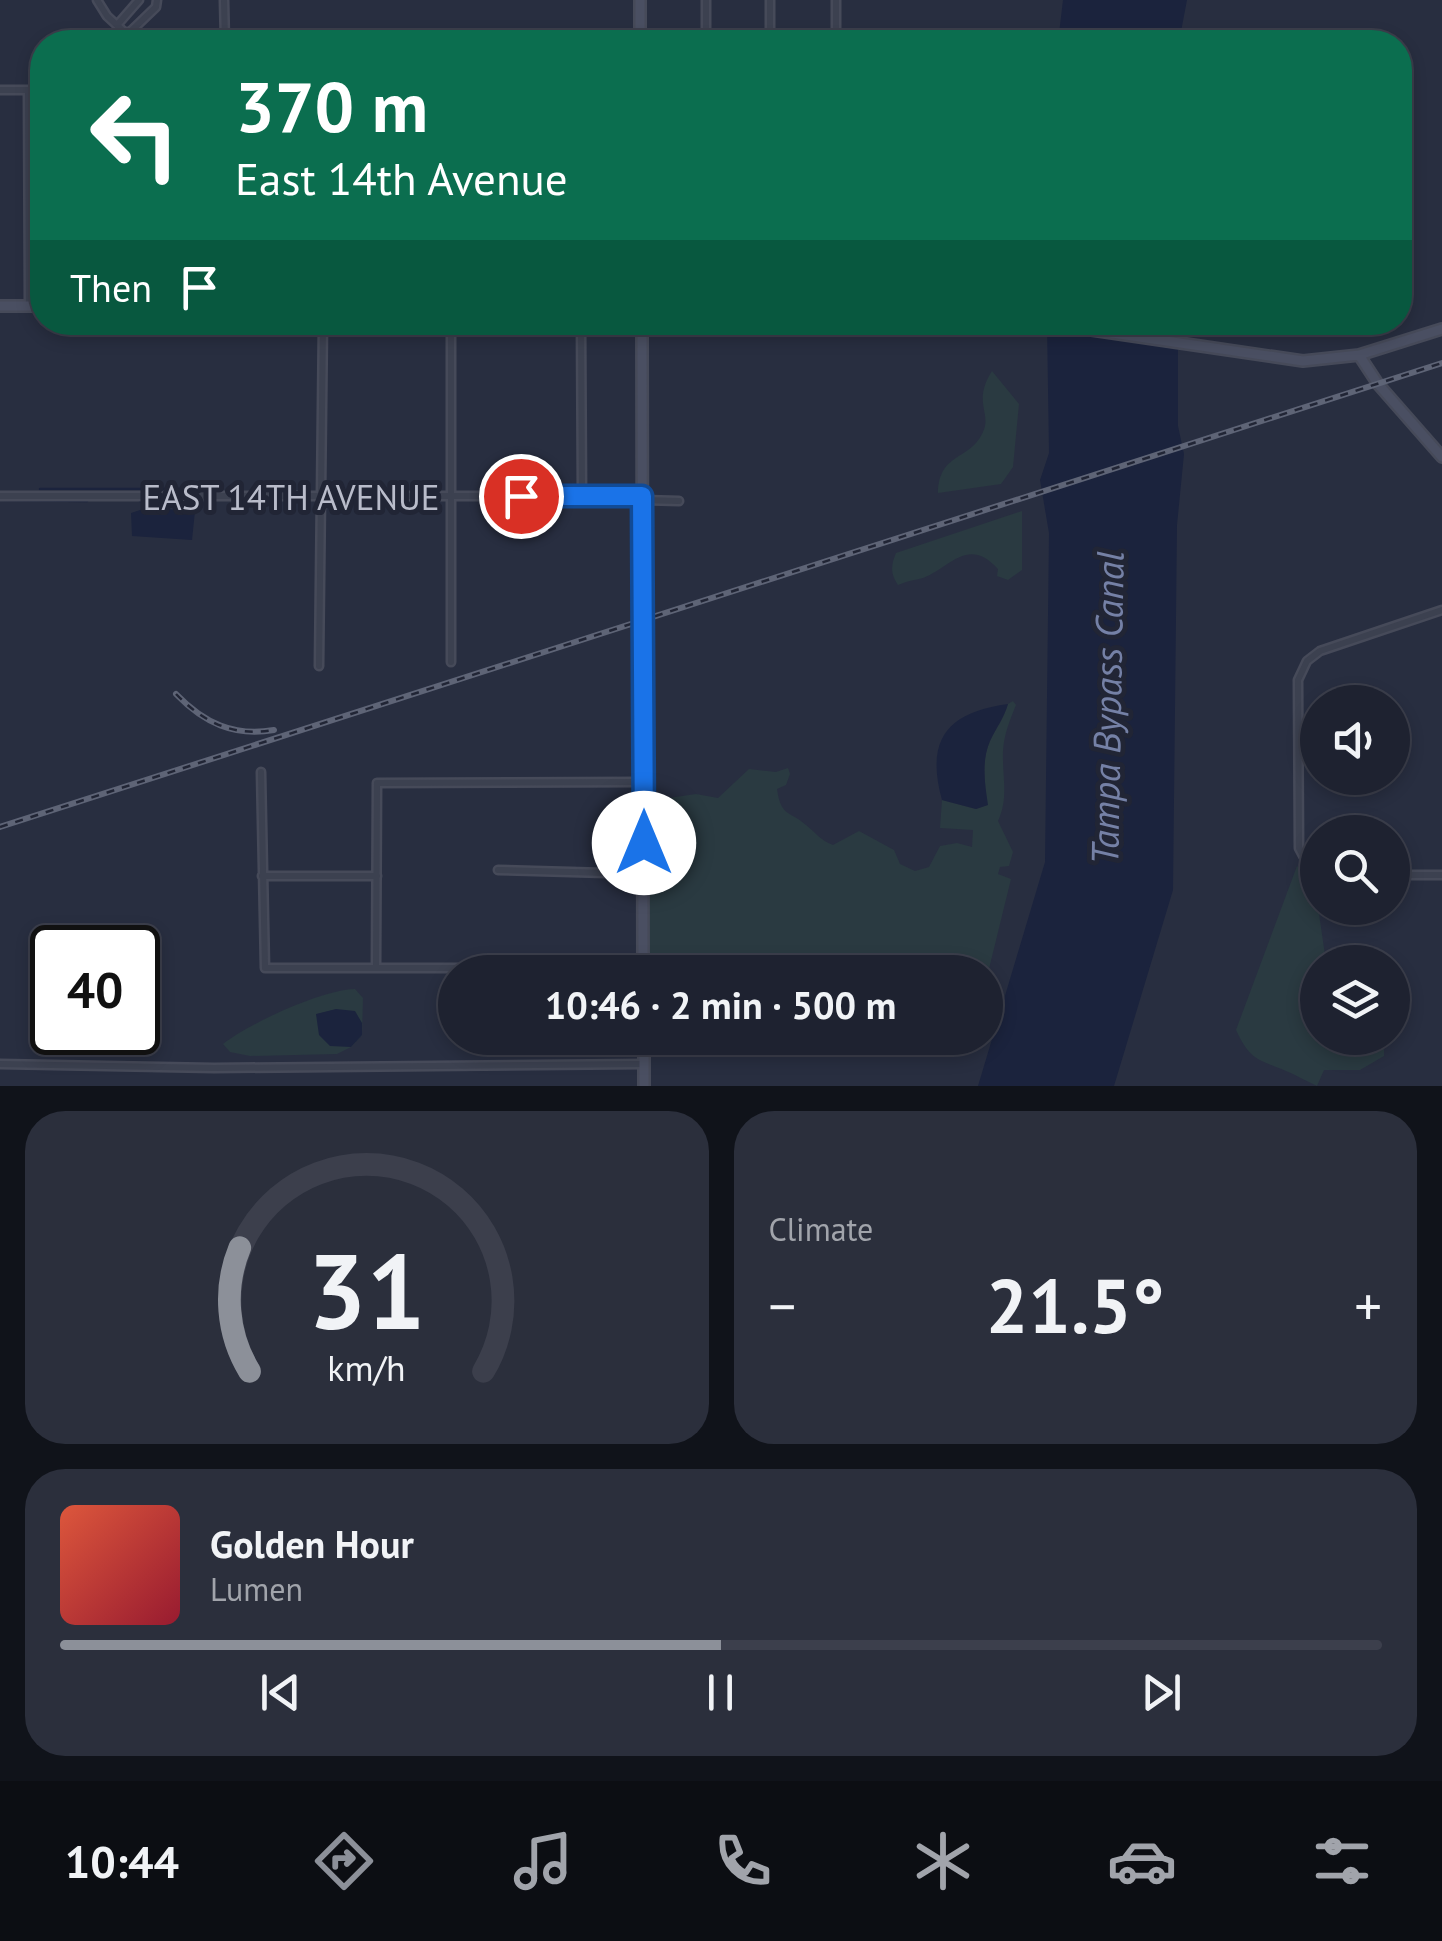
<!DOCTYPE html>
<meta charset="utf-8">
<style>
:root{--surface:#1e2230;--page:#2b2f3c;--text:#f1f3f6;--muted:#a1a4ab;--line:#3c3f4c;--accent:#8c9099}
body{margin:0;font-family:"PT Sans",sans-serif;background:var(--page);color:var(--text);height:100vh;display:flex;flex-direction:column;font-size:38px;white-space:nowrap}
*{box-sizing:border-box;margin:0}
p{font-size:32px;color:var(--muted)}
.icon{flex:none;width:55px;height:55px;fill:none;stroke:currentColor;stroke-width:2;stroke-linecap:round;stroke-linejoin:round}
.map{position:relative;height:1086px;overflow:hidden}
.panel{display:flex;flex-direction:column;gap:25px;padding:25px;background:#10131a;flex:1}
.panel>*{flex:none}
.top-card{position:absolute;left:30px;top:30px;width:1382px;height:305px;border-radius:40px;box-shadow:0 5px 15px #0003,0 0 0 2px var(--line);background:#0b6e4f;color:#fff;overflow:hidden}
.tools{position:absolute;left:1300px;top:685px;display:grid;gap:20px}
.tools a{display:grid;place-items:center;width:110px;height:110px;border-radius:50%;background:var(--surface);box-shadow:0 5px 15px #0003,0 0 0 2px var(--line);font-size:50px}
.speed{position:absolute;left:30px;top:925px;display:flex;gap:20px;font-size:50px;font-weight:700;text-align:center}
.speed>*{display:grid;place-content:center;width:130px;height:130px;border-radius:50%;background:var(--surface);box-shadow:0 5px 15px #0003,0 0 0 2px var(--line);line-height:1}
.speed .limit{border:5px solid #111;border-radius:15px;background:#fff;color:#111}
.pin{position:absolute;display:grid;place-items:center;width:85px;height:85px;color:#fff;margin:-42px;border:5px solid #fff;border-radius:50%;box-shadow:0 2px 10px #0007}
.me{position:absolute;width:110px;margin:-55px;rotate:0deg;stroke-linejoin:round;filter:drop-shadow(0 0 8px #0008)}
.turn{display:flex;align-items:center;gap:35px;height:210px;padding:0 40px;font-size:45px}
.turn .icon{width:130px;height:130px;stroke-width:2.5}
.turn b{display:block;font-size:70px;line-height:85px}
.then{display:flex;align-items:center;height:95px;padding:0 40px;background:#0003;gap:20px;font-size:38px}
.big{font-size:75px;font-weight:600;line-height:1.1}
.panel .card{flex:1;display:flex;flex-direction:column;justify-content:center;gap:15px;min-width:0;padding:0 35px;border-radius:40px;background:var(--page)}
.panel .dial{align-items:center;gap:0}
.dial svg{height:260px;overflow:visible;fill:none;stroke:var(--line);stroke-width:7;stroke-linecap:round;text-anchor:middle}
.dial text{fill:var(--text);stroke:none}
.song{display:flex;align-items:center;gap:30px}
.cover{width:120px;height:120px;border-radius:15px;background:linear-gradient(135deg,hsl(10 70% 55%),hsl(350 70% 35%))}
.played{height:10px;border-radius:5px;background:linear-gradient(90deg,var(--accent) 50%,var(--line) 50%)}
.keys{display:flex;justify-content:space-around;direction:ltr}
.heat{display:flex;justify-content:space-between;align-items:center;font-size:55px;direction:ltr}
.panel .tiles{flex:1;display:grid;gap:25px;grid-template-columns:1fr 1fr}
.card:last-child{grid-column:span 2}
.trip{position:absolute;left:438px;top:955px;width:565px;height:100px;border-radius:50px;background:var(--surface);box-shadow:0 5px 15px #0003,0 0 0 2px var(--line);font-weight:600;line-height:100px;text-align:center}
.tab-bar{display:flex;height:160px;justify-content:space-around;align-items:center;background:#0c0e13;color:var(--muted)}
.tab-bar .icon{width:70px;height:70px}
.tab-bar .selected{color:var(--accent)}
.tab-bar b{font-size:45px;color:var(--text)}
.map>svg:first-child{display:block}
.green{fill:#2a3a41}
.water{fill:#1b233d}
.lines{fill:none;stroke-linecap:round;stroke-linejoin:round}
.stream{stroke:#1b233d;stroke-width:2.5}
.street-casing{stroke:#464a59;stroke-width:11}
.secondary-casing{stroke:#464a59;stroke-width:14}
.street{stroke:#3c4150;stroke-width:6}
.secondary{stroke:#4a4f62;stroke-width:9}
.rail-casing{stroke:#5e6476;stroke-width:6}
.rail{stroke:#212535;stroke-width:2.5;stroke-dasharray:8;stroke-linecap:butt}
.route-casing{stroke:#114b97;stroke-width:25}
.route{stroke:#1a73e8;stroke-width:18}
.labels{text-anchor:middle;stroke-width:10;stroke-linejoin:round;paint-order:stroke}
.street-label{font-size:35px;fill:#b9bcca;stroke:#212535}
.water-label{font-size:38px;font-style:italic;fill:#7581a6;stroke:#212535}
</style>
<div class="map">
<svg width="1442" height="1086" viewBox="0 0 1442 1086">
<rect width="100%" height="100%" fill="#282e40"/>
<path class="green" d="M992 371 1019 404 1013 467 1001 484 938 493C939 452 970 461 983 432 992 413 972 402 992 371Z
M1022 511V570L1008 580 997 576 998 569C968 536 951 567 923 578 915 580 907 581 898 585 890 573 891 565 896 553Z
M1013 701 1016 705C1010 720 1004 734 1003 751 1002 776 1009 798 998 821L1013 852 1009 866 1000 867 998 874 1011 879 987 977 985 972H649L648 790 662 799 696 794 718 798 749 769 776 772 788 768 790 774 786 785 777 789C781 817 789 810 806 825 816 833 820 840 833 845L859 831 894 850 900 864 915 871 929 867 940 846 957 843 972 847 973 830 940 828 942 800 976 809 987 805C985 783 981 761 990 741 996 728 1004 718 1008 704Z
M1297 866 1314 879 1326 962H1318V1038H1384V1056L1360 1070H1324L1317 1086C1306 1081 1296 1075 1286 1071 1257 1059 1250 1060 1236 1030Z
M355 989 363 998 362 1035 351 1047 337 1054 250 1056 230 1052 223 1044C250 1023 321 990 355 989Z"/>
<path class="water" d="M1063 0H1187L1179 42H1058Z
M1047 323H1178V426L1184 454 1177 525 1173 890 1114 1086H978L1045 862 1049 533 1040 480 1049 453Z
M146 508 195 511 192 540 132 536 131 513Z
M1008 704C1004 718 996 728 990 741 981 762 985 784 988 805L976 809 942 800C925 739 948 712 1008 704Z
M336 1009 355 1011 362 1023V1035L351 1047 330 1046 319 1035 316 1014Z"/>
<g class="lines">
<path class="stream" d="M40 489H222
M0 500 87 501
M140 501H194"/>
<defs>
<path id="street" d="M97 0 107 16 135 42
M224 0 225 42
M706 0V42
M770 0V42
M120 31 118 24 139 0
M111 42 121 32H130L156 7 157 0
M836 42V0
M0 90H28L29 306
M451 322V662
M581 322 582 496
M0 496H641
M643 500 679 501
M319 666 323 322
M261 772 265 968H643
M498 870 642 874
M1318 870 1309 867 1299 848 1298 680 1307 661 1320 651 1442 610
M1392 875H1442
M262 876H377
M376 968 377 783 642 782
M0 1064 214 1068 644 1064"/>
<path id="secondary" d="M640 42V0
M0 306H42
M642 322 643 972
M1037 322 1303 361 1359 355 1442 329
M1359 355 1378 384 1442 457
M644 1038V1086"/>
</defs>
<use href="#street" class="street-casing"/>
<use href="#secondary" class="secondary-casing"/>
<use href="#street" class="street"/>
<use href="#secondary" class="secondary"/>
<defs>
<path id="rail" d="M176 694C204 723 234 737 274 730
M0 827 1442 363"/>
</defs>
<use href="#rail" class="rail-casing"/>
<use href="#rail" class="rail"/>
</g>
<g class="lines">
<defs>
<path id="route" d="M521 496H642L644 843"/>
</defs>
<use href="#route" class="route-casing"/>
<use href="#route" class="route"/>
</g>
<g class="labels">
<g class="street-label">
<text x="291" y="510">EAST 14TH AVENUE</text>
</g>
<g class="water-label">
<text transform="translate(1108 708) rotate(-89)" y="13">Tampa Bypass Canal</text>
</g>
</g>
</svg>
<div class="tools">
<a><svg class="icon" aria-label="sound" viewBox="0 0 24 24"><path d="M4 9h4l5-4v14l-5-4H4zM17 9q2 3 0 6"/></svg></a>
<a><svg class="icon" aria-label="search" viewBox="0 0 24 24"><circle cx="10" cy="10" r="6"/><path d="M15 15l6 6"/></svg></a>
<a><svg class="icon" aria-label="layers" viewBox="0 0 24 24"><path d="M12 4l9 5-9 5-9-5zM3 14l9 5 9-5"/></svg></a>
</div>
<div class="speed"><div class="limit">40</div></div>
<div class="pin" style="left:521px;top:496px;background:#d93025"><svg class="icon" aria-label="arrive" viewBox="0 0 24 24"><path d="M6 21V4h12l-3 4 3 4H6"/></svg></div>
<svg class="me" style="left:644px;top:843px" viewBox="-20 -20 40 40"><circle r="19" fill="#fff"/><path d="M0-13L10 11 0 6-10 11z" fill="#1a73e8"/></svg>
<div class="trip">10:46 · 2 min · 500 m</div>
<div class="top-card">
<div class="turn"><svg class="icon" aria-label="left" viewBox="0 0 24 24"><path d="M17 20v-9H6M10 6l-5 5 5 5"/></svg><div><b>370 m</b>East 14th Avenue</div></div>
<div class="then">Then<svg class="icon" aria-label="arrive" viewBox="0 0 24 24"><path d="M6 21V4h12l-3 4 3 4H6"/></svg></div>
</div>
</div>
<section class="panel">
<div class="tiles">
<div class="card dial"><svg viewBox="0 0 100 80">
<path d="M14 69A42 42 0 1 1 86 69"/>
<path d="M14 69A42 42 0 0 1 11 31" stroke="#8c9099"/>
<text x="50" y="56" font-size="32" font-weight="700">31</text>
<text x="50" y="72" font-size="11">km/h</text>
</svg></div>
<div class="card"><p>Climate</p>
<div class="heat"><a>−</a><b class="big">21.5°</b><a>+</a></div>
</div>
<div class="card">
<div class="song"><i class="cover"></i><div><b>Golden Hour</b><p>Lumen</p></div></div>
<div class="played"></div>
<div class="keys"><svg class="icon" aria-label="previous" viewBox="0 0 24 24"><path d="M18 5L8 12l10 7zM5 5v14"/></svg><svg class="icon" aria-label="pause" viewBox="0 0 24 24"><path d="M8 5v14M16 5v14"/></svg><svg class="icon" aria-label="next" viewBox="0 0 24 24"><path d="M6 5l10 7-10 7zM19 5v14"/></svg></div>
</div>
</div>
</section>
<nav class="tab-bar">
<b>10:44</b>
<svg class="icon selected" aria-label="directions" viewBox="0 0 24 24"><path d="M12 3l9 9-9 9-9-9zM9 14v-3h6M13 9l2 2-2 2"/></svg>
<svg class="icon" aria-label="music" viewBox="0 0 24 24"><path d="M9 18V5l10-2v13"/><circle cx="6" cy="18" r="3"/><circle cx="16" cy="16" r="3"/></svg>
<svg class="icon" aria-label="phone" viewBox="0 0 24 24"><path d="M5 4h4l2 5-3 2q2 4 5 5l2-3 5 2v4C11 20 4 13 5 4z"/></svg>
<svg class="icon" aria-label="climate" viewBox="0 0 24 24"><path d="M12 3v18M4 7l16 10M4 17L20 7"/></svg>
<svg class="icon" aria-label="car" viewBox="0 0 24 24"><path d="M5 17H2v-5l4-1 3-4h7l3 4 3 1v5h-3M9 17h6M6 11h13"/><circle cx="7" cy="17" r="2"/><circle cx="17" cy="17" r="2"/></svg>
<svg class="icon" aria-label="filters" viewBox="0 0 24 24"><path d="M4 7h16M4 17h16"/><circle cx="9" cy="7" r="2"/><circle cx="15" cy="17" r="2"/></svg>
</nav>
